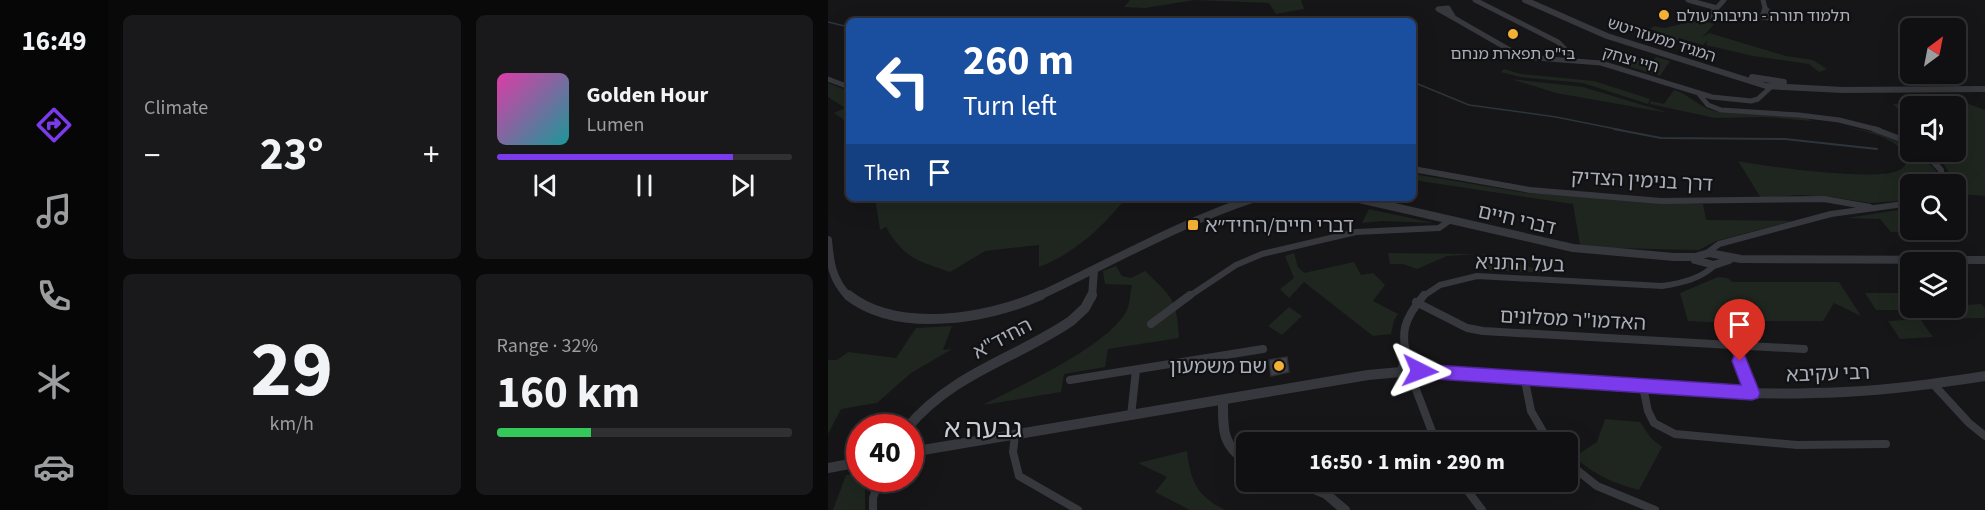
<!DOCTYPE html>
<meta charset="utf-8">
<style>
:root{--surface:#101012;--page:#19191b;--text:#f1f3f6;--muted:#9c9d9f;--line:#303032;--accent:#7c3aed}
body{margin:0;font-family:"Source Sans 3","Noto Sans Hebrew",sans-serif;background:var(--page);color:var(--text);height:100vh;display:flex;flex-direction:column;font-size:22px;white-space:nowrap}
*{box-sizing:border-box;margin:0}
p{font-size:20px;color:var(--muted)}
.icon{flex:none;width:33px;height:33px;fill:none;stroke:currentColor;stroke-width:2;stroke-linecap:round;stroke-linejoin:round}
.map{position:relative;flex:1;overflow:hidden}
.panel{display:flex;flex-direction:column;gap:15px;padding:15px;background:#09090a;width:720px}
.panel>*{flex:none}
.hud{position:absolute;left:18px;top:18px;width:570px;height:183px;border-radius:9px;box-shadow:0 6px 24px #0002,0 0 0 2px var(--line);background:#1a4fa0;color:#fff;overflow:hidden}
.needle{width:39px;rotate:32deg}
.controls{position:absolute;left:1072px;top:18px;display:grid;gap:12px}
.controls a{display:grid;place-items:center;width:66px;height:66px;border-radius:9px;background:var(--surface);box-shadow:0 6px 24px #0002,0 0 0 2px var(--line);font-size:30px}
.speed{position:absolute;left:18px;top:414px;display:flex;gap:12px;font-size:30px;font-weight:700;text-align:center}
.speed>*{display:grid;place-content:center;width:78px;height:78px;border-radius:50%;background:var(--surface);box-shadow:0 6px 24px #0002,0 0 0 2px var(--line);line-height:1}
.speed .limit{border:9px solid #d22;background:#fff;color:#111}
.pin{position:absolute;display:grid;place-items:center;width:51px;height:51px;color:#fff;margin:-62px -26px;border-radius:50% 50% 50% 0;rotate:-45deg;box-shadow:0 0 6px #0007}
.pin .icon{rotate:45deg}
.me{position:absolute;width:66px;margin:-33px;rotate:93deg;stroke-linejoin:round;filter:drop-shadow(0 0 4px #0008)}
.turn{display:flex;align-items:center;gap:21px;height:126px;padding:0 18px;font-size:27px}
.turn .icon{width:78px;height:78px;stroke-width:2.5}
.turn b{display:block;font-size:42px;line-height:51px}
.then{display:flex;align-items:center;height:57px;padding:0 18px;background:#0003;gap:12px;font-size:22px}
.big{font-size:45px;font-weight:700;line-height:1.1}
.panel .tile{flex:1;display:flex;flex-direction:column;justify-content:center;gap:9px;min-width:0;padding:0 21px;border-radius:9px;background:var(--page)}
.panel .dial{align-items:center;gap:0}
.dial b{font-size:78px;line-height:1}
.song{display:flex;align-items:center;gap:18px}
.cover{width:72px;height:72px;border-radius:9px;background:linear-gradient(135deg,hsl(320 70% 55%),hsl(180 70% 35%))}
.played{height:6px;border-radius:3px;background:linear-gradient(90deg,var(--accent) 80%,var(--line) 80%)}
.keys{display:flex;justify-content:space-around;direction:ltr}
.heat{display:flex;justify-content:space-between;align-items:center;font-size:33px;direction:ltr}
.charge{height:9px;border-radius:4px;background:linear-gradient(90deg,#34c759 32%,var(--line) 0)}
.panel .tiles{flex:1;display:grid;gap:15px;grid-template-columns:repeat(2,1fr)}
.trip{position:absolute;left:408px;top:432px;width:342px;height:60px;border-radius:9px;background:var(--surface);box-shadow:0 6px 24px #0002,0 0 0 2px var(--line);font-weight:700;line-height:60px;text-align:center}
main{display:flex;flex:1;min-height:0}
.tab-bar{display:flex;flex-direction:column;width:108px;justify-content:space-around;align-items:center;background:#060607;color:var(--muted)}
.tab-bar .icon{width:42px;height:42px}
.tab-bar .active{color:var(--accent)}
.tab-bar b{font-size:27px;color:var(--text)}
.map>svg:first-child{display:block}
.green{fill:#1e261f}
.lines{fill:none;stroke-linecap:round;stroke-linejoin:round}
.stream-far1{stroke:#2c353c;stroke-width:1.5}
.stream{stroke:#2c353c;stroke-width:2}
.building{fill:#404145;stroke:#303034;stroke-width:1.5}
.minor-far2{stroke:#37383d;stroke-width:5}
.minor-far1{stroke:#37383d;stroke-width:6}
.minor{stroke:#37383d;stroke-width:8}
.tertiary-far2{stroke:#37383d;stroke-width:6}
.tertiary-far1{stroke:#37383d;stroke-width:8}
.tertiary{stroke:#37383d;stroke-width:10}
.route{fill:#7c3aed;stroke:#51269a;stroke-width:1.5}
.poi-dot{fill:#f2b134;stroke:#111113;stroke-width:2}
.labels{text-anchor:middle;stroke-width:4.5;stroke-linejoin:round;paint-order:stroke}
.far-poi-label{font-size:16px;fill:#a8adb8;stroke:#111113;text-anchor:start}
.far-street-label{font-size:16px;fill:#a8adb8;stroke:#111113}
.street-label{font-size:20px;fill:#a8adb8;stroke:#111113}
.poi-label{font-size:20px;fill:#a8adb8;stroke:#111113;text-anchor:start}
.near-neighbourhood-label{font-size:26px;fill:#c9ccd4;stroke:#111113}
</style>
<main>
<nav class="tab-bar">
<b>16:49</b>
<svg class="icon active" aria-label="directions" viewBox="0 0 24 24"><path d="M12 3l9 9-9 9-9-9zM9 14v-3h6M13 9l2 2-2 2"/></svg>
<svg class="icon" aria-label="music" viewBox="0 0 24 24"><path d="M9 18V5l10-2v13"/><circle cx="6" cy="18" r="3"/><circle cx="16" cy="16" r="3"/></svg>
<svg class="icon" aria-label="phone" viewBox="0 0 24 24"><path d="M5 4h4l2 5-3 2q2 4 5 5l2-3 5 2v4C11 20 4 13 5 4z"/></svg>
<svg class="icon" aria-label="climate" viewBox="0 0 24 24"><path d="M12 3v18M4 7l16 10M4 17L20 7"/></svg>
<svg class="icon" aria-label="car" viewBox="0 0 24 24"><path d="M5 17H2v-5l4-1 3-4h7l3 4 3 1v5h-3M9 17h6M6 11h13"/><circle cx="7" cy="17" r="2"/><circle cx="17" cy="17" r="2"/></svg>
</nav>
<section class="panel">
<div class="tiles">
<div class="tile"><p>Climate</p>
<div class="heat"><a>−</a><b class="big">23°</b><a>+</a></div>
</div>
<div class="tile">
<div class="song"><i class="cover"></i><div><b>Golden Hour</b><p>Lumen</p></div></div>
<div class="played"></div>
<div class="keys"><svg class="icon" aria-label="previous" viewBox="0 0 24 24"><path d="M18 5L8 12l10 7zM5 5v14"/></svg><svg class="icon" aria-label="pause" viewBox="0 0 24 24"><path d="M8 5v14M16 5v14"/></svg><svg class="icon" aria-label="next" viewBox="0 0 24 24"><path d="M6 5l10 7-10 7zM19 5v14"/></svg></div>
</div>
<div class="tile dial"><b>29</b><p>km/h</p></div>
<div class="tile"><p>Range · 32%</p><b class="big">160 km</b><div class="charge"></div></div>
</div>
</section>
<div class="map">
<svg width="1157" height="510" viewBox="0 0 1157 510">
<rect width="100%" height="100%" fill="#161618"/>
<path class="green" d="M302 0H473L476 9 448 14 441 3 367 0 317 8 296 7Z
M872 20 886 24 874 38 881 33 958 56 985 60 999 69 991 72 981 64 925 56 878 45 880 40 875 45 851 38 846 45 822 38 828 31 822 29 826 26 836 28Z
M786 52 823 63 828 57 842 61 832 76 779 60Z
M676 69 693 74 766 81 822 99 820 104 755 83 692 77 673 72Z
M683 79 755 87 841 113 728 93Z
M0 83 21 91V135L15 119 6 113 17 108 0 97Z
M846 90C863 95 873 110 892 112 916 116 965 109 984 121L937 117 887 118 822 104 823 101 836 104Z
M1109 94H1113L1157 110V196L1133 194 1131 205H1128V184H1122C1124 171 1113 159 1102 152H1128V106H1083V124L1078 116 1065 104 1110 105Z
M1019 127 1045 132 1083 147V152H1090L1110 173V183L1083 184V200L1042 203 1003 197 971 195 933 198 910 161C939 167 1045 181 1069 171 1076 169 1078 164 1080 158 1068 137 1040 132 1019 127Z
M585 174 698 193 875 204 878 220 964 221 888 241 871 250 783 248 752 245 745 204 585 180Z
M47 198H115L135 202 168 198H298C274 228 247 253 211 267V245L157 251 122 272C89 261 76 258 58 227L52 230Z
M1083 208V230H1112L1063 232 1052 219 1019 218Z
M541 209 605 223 555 221 534 223Z
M466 253 470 267 476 273 526 262 533 275 545 273 557 285 545 301 570 314 566 320 563 334 545 336 476 282 461 298 452 289 466 278 457 256Z
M560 253 649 254 619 256 589 269 575 264H562Z
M655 254 723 273 656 270Z
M288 266 294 276 303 278 317 271C344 297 349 299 351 338L280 349 277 367 236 374 233 392 155 405C193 385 277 348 298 312 302 305 302 293 304 285L277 284 275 271Z
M890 277 899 278 905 282H1011L1033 316 1006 303 995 321H927L919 306 893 307 900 323 860 321 852 293Z
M1037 293H1074L1086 310H1048Z
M1153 304 1157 308V318L1101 319 1092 308Z
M461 307 474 316 454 335 440 326Z
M1092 319 1105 337 1072 339 1060 321Z
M124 326 115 350 124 349 83 373 49 403 13 409 0 434V360H9L20 352 68 358 88 328Z
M777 419 812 422 823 438 834 447 811 490C787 484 765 474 746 457L769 442Z
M359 451C363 482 368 495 397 510H362L327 492 339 477 310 463Z
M29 474 32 478 37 480V510H5L18 475Z"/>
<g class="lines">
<path class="stream-far1" d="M0 22 21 27
M585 82 641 105 728 117 793 130"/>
<path class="stream" d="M786 129 833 138 957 139 1049 149"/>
</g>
<path class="building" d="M459 357 461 372 443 376 441 360Z"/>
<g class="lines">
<path class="minor-far2" d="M647 0 730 42 738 50 741 60
M860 0 889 8
M935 0 937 8
M620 8 626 18 610 9Z
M937 8 947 19 934 17Z
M626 18 687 53 708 58 773 63 884 97 923 101 930 99 944 86
M878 20 896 0
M0 79 21 87
M871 94 880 105 893 110 971 115 1011 120 1051 130"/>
<path class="minor-far1" d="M1046 129 1083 143
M1096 152 1113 170 1114 184
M585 169 702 190 833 201 996 199 1042 207
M879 253 891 244 1003 214 1083 203
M360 297 408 265 434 254 528 232 611 228 621 221
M594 297 612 285 649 276 834 286C854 283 873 279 888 264"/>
<path class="minor" d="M588 302 639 328 655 331 976 349
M323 324 362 295
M905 345 924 393
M581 363C571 333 576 319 596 295
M696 376 703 411 721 442
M584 379 608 442
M242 380 435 349
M1106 385 1141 423 1157 436
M815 387 820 411 826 423 847 434 969 445 1058 444
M303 416 308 370
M187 435 185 452 191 476 250 510
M740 463 769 486 827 510
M633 482 654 510
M45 510V498L52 478"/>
<path class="tertiary-far2" d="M697 0 779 36 938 86 1015 90 1157 89
M924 77 956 82"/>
<path class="tertiary-far1" d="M527 198 745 248 846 257H867L881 253 913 259 1157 260
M0 240C2 263 4 280 21 297
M867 260 886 265 901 260
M209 297C282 263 351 223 427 198
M264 297 266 270"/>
<path class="tertiary" d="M20 295C69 334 160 319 213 295
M592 371C733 380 875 399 1016 392 1064 390 1110 383 1157 376
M573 372 576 365 583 363 591 366 592 371
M573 372 578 378 589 377 592 371
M395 400C395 428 393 444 418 461
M79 428C125 373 187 359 243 321L257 308 264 295
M82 440 85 447 82 454
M83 452 540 375 573 372
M0 468 32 462
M469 482 498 494 517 510"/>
</g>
<path class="route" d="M912 354 917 356 932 393 930 398 924 400 592 378 587 376 585 371 587 366 592 364 913 385 904 361 906 356Z"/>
<g class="poi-dot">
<circle cx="836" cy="15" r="6"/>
<circle cx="685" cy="34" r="6"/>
<rect x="359" y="219" width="12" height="12" rx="3"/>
<circle cx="451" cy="366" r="6"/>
</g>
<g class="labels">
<g class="far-poi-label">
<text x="848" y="21">תלמוד תורה - נתיבות עולם</text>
<text x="685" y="59" text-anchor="middle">בי"ס תפארת מנחם</text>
</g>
<g class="far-street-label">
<text transform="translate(834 39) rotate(18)" y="6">המגיד ממעזריטש</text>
<text transform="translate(803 59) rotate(16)" y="6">חיי יצחק</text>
</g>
<g class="street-label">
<text transform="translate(814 180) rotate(3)" y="7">דרך בנימין הצדיק</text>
<text transform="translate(689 219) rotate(13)" y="7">דברי חיים</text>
<text transform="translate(692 263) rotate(2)" y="7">בעל התניא</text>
<text transform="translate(745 319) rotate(3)" y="7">האדמו"ר מסלונים</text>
<text transform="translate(174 338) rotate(-28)" y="7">החיד"א</text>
<text transform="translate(1000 373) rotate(-2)" y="7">רבי עקיבא</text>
</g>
<g class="poi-label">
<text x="377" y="232">דברי חיים/החיד״א</text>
<text x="439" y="373" text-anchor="end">שם משמעון</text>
</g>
<g class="near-neighbourhood-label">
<text x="155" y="437">גבעה א</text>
</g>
</g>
</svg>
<div class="controls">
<a><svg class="needle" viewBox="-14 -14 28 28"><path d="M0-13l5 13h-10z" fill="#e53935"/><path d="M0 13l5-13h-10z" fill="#9c9d9f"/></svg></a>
<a><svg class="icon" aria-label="sound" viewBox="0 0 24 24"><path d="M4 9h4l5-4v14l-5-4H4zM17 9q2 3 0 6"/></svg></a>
<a><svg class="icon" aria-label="search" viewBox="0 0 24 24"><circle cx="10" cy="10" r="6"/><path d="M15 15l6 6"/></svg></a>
<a><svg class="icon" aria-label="layers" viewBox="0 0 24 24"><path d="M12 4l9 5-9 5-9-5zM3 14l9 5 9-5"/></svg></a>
</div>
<div class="speed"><div class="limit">40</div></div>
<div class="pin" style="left:912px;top:361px;background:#d93025"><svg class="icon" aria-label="arrive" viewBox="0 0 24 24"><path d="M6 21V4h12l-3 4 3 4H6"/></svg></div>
<svg class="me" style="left:592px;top:371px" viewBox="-20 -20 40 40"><path d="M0-17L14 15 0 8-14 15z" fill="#7c3aed" stroke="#fff" stroke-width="4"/></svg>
<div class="trip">16:50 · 1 min · 290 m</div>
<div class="hud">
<div class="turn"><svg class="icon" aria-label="left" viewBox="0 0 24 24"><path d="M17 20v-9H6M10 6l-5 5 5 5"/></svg><div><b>260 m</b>Turn left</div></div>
<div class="then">Then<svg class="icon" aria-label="arrive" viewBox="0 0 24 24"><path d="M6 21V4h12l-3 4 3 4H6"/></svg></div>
</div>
</div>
</main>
